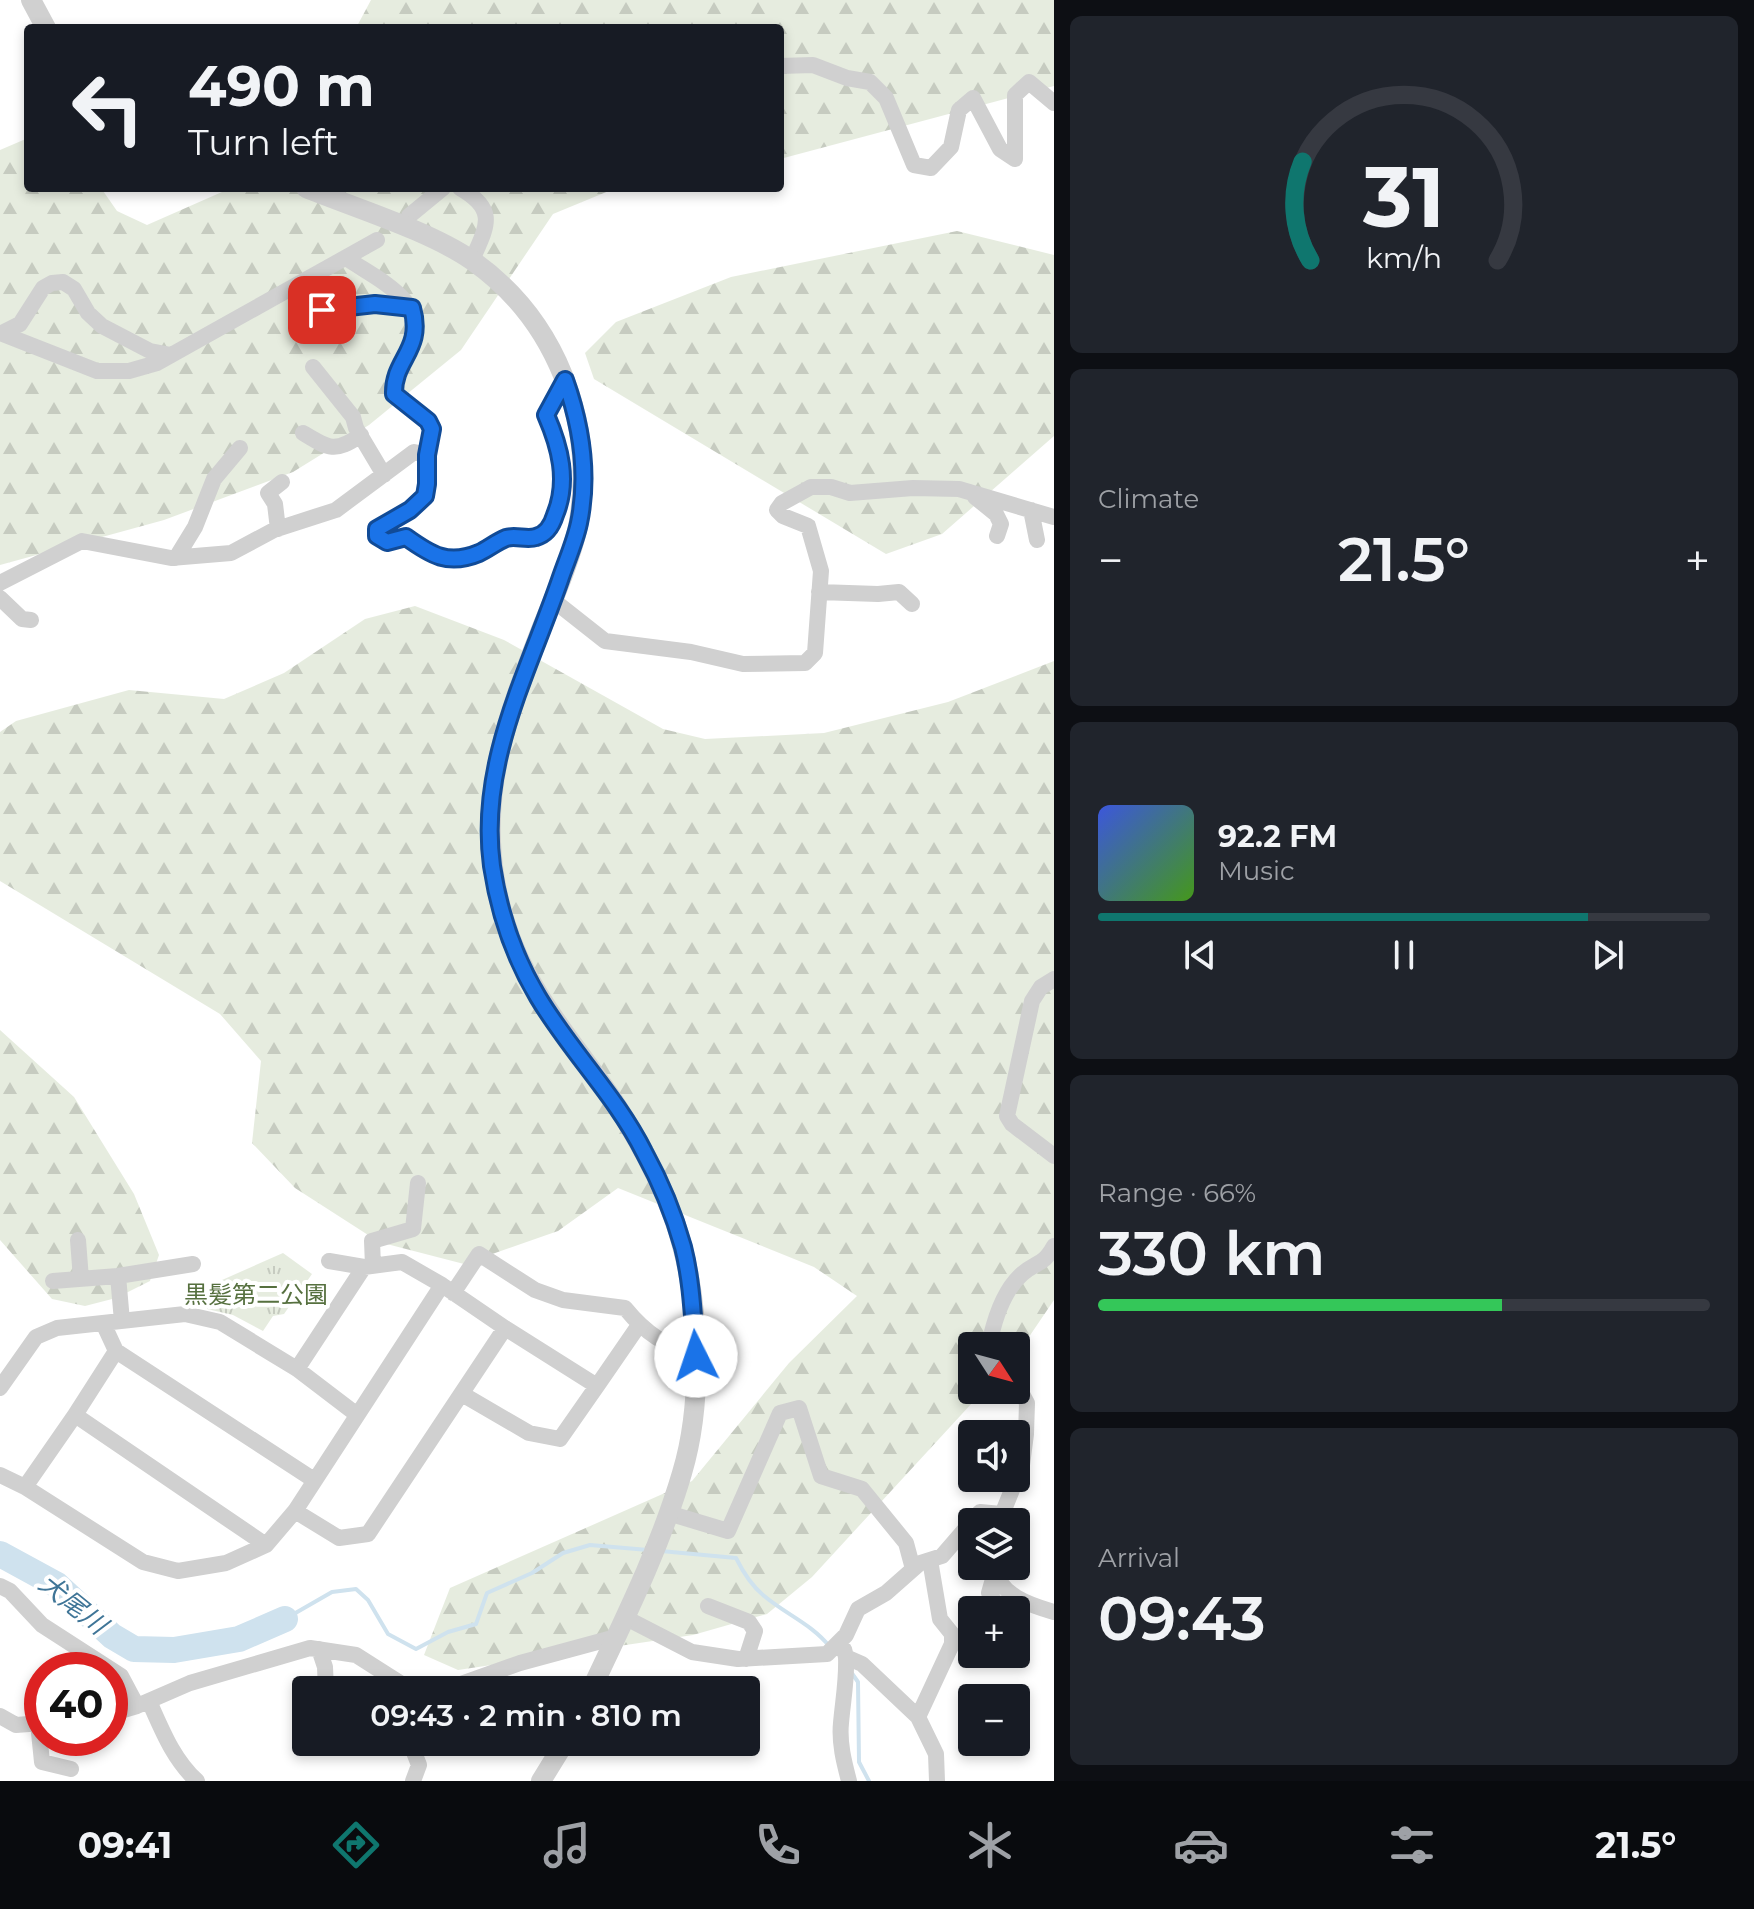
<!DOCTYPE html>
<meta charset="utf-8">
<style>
:root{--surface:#171b24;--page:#20242c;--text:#f1f3f6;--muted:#9ea1a6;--line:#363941;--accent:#0f766e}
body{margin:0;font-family:Montserrat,"Noto Sans JP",sans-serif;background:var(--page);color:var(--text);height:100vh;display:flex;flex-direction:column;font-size:30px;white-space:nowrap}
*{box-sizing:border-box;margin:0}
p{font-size:26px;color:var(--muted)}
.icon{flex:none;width:44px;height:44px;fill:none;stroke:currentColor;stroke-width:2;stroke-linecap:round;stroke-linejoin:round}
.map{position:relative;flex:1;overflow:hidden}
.panel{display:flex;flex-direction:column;gap:16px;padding:16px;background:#0d0f14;width:700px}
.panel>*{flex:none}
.top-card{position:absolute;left:24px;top:24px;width:760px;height:168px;border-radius:8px;box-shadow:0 4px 12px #0003;background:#171b24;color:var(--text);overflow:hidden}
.needle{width:52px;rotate:126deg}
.controls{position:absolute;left:958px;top:1332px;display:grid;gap:16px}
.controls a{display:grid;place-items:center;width:72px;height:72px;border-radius:8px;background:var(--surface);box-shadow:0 4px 12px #0003;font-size:40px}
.speed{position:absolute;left:24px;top:1652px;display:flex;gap:16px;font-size:40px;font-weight:700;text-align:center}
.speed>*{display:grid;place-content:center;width:104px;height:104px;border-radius:50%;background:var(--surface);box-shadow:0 4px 12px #0003;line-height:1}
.speed .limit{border:12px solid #d22;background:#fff;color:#111}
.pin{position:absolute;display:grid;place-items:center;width:68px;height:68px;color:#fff;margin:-34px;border-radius:16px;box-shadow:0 4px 12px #0006}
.me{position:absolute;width:88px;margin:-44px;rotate:356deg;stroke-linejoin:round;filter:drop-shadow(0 0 6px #0008)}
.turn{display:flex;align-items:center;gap:28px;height:168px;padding:0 32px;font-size:36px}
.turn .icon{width:104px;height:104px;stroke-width:2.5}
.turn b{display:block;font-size:56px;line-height:68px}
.big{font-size:60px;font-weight:600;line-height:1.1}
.panel .tile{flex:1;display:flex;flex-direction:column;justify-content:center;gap:12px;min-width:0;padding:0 28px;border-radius:12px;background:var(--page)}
.panel .dial{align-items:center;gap:0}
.dial svg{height:208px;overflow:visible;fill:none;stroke:var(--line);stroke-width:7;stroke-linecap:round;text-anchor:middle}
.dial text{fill:var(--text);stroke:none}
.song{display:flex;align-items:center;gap:24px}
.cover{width:96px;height:96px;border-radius:12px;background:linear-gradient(135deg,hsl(230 70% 55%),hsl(100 70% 35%))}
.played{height:8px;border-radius:4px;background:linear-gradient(90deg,var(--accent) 80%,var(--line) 80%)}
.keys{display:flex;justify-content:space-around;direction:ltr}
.heat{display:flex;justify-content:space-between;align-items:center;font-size:44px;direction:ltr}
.charge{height:12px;border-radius:6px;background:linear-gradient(90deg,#34c759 66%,var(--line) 0)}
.trip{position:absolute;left:292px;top:1676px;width:468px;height:80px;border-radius:8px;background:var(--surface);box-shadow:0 4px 12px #0003;font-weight:600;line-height:80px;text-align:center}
.tabs{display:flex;height:128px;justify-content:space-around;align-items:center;background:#090b0e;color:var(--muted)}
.tabs .icon{width:56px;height:56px}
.tabs .selected{color:var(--accent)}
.tabs b{font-size:36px;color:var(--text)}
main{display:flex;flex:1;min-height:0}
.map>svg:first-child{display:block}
.forest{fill:url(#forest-firs)}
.park{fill:url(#park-tufts)}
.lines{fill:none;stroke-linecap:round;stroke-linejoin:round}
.stream{stroke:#cfe2ee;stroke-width:4}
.river{stroke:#cfe2ee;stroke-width:26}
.minor{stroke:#d0d0d0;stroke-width:16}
.tertiary{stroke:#d0d0d0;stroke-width:20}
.route-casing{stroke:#114b97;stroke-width:20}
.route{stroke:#1a73e8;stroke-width:14}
.labels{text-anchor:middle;stroke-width:8;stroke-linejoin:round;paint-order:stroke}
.park-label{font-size:24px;fill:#56703f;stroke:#fff}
.water-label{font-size:26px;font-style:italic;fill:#3f7597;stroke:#fff}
</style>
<main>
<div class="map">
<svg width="1054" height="1781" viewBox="0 0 1054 1781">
<defs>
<pattern id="forest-firs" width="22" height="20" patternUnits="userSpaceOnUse" patternTransform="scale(2)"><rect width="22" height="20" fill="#e6ecdf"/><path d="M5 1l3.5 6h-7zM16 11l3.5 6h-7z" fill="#c6cbc0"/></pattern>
<pattern id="park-tufts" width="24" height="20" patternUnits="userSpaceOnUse" patternTransform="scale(2)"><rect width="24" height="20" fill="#e6ecdf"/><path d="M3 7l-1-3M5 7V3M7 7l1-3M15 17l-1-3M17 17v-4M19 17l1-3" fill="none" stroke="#c6cbc0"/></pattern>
</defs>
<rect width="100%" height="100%" fill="#fff"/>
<path class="forest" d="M371 0H1054V86L780 159V28H356Z
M28 138V188H101L117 211 147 225 231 188H616L553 214 461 350 369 425 293 472 164 520 0 565V150Z
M957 231 1054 255V436L942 534 886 554 594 379 585 353 616 322 731 277Z
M415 606 504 640 663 729 705 739 824 733 948 702 1054 661V1300L1016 1356V1346H972V1390H984L812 1577 767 1614 693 1635 458 1670 424 1655 450 1588 692 1481 789 1363 857 1296 814 1267 618 1188 558 1231 464 1264 379 1242 295 1188 252 1143 261 1061 220 1014 0 881V732L16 721 129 690 224 699 284 673 365 619Z
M0 1030 74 1097 134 1194 159 1255 150 1281 116 1298 85 1306 52 1299 0 1240Z"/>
<path class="park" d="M283 1253 312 1274 284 1314 273 1316 263 1331 233 1315 207 1309 204 1288Z"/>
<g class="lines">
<path class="stream" d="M661 1551 736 1558C743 1572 751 1585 763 1595 785 1614 812 1624 830 1647
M285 1619 332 1592 356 1589 368 1600 388 1634 416 1649 448 1632 476 1624 487 1593 532 1573 563 1553 590 1545 648 1550
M851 1672 858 1682 859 1762 869 1781"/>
<path class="river" d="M0 1554 57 1585 112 1636 134 1649 174 1650 239 1639 285 1619"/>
<path class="minor" d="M780 66 813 65 847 78 870 82 886 98 914 165 931 168 951 147 959 110 973 98 1000 149 1015 159V95L1029 82 1054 103
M460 188C498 210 487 226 472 260
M409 216 443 188
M346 258C378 280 432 302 411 349 404 364 393 377 394 394L428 421 432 429 427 455V484L425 496 410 510 377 529V536L387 542 406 537C431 555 447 566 479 553 488 549 496 541 506 538 515 535 527 540 536 537 547 534 552 525 555 515 569 481 560 447 546 415L565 380
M302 314 375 304 412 308
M0 333 97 371H129L157 363 377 240
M2 333 20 324 43 288 52 283 63 282 74 289 88 313 102 326 150 351 171 355
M313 367 353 417 356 428 384 475
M303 433C329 449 335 453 361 435
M975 497 996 514 1001 524 997 536
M1031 510 1037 540
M278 529 275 504 268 493 282 482
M176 558 195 527 214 479 240 448
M0 583 82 541 171 558 231 553 274 530 336 510 414 452 427 455
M819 592 878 594 899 592 912 604
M0 598 22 619 31 620
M553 600 605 641 691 652 743 664 805 663 815 653 821 571 808 526 783 516 777 510 782 503 811 487H831L850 493 913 488 959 489 1054 517
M1054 979 1041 987 1032 1001 1007 1116 1012 1124 1054 1156
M78 1240 81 1279
M329 1261 364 1267
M373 1266 372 1241 413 1229 418 1183
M118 1276 193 1264
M53 1281 118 1276 122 1321
M453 1293 479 1254 535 1290 563 1300 625 1308C647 1335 664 1344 696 1356
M103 1323 116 1351 314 1480
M996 1346 991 1336C996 1315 1005 1289 1022 1274 1037 1261 1043 1266 1054 1246
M297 1369 364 1267 402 1262 442 1285 505 1328 597 1386 560 1439 529 1433 462 1394
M597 1386 639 1325
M0 1388 36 1337 57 1328 185 1314 220 1322 297 1369 356 1414
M75 1415 116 1351
M0 1475 25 1487 143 1562 178 1571 226 1563 266 1545 295 1511 442 1285
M25 1487 75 1415 266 1545
M295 1511 339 1538 368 1534 505 1328
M668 1513 728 1531 780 1413 799 1408 821 1476 862 1489 906 1543 913 1569
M999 1522 1022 1465 1026 1434 1027 1403 1016 1383
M930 1560 940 1619 952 1634V1644L918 1717 936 1754 937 1781
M994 1566C998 1595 1030 1605 1054 1612
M995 1572 989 1593 1001 1610
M0 1586 10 1591 42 1625 121 1676 137 1706
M708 1606 749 1622 755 1631 746 1659
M624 1617 692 1652 738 1659 827 1654 846 1635 858 1609 886 1593 920 1563 942 1556 980 1512 1001 1514
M319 1649 325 1667 326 1690
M844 1649 846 1657 862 1664 918 1717
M846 1657C847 1680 843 1700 841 1723 839 1743 844 1762 849 1781
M444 1690 520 1663 616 1637
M149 1701C162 1730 173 1759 197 1781
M110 1714 137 1706 190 1683 310 1648 356 1655 411 1690
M0 1716 16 1725 42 1723
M38 1723 42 1762 71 1769
M410 1742 419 1765 413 1781"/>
<path class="tertiary" d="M31 0 46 28
M306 188C355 208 430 231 473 261 556 320 595 421 579 521 574 551 554 598 542 627 509 713 479 786 495 880 511 976 561 1024 613 1100 642 1145 670 1196 683 1249 700 1316 702 1407 682 1473 660 1548 624 1620 591 1690
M541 1781 565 1742"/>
</g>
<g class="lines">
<defs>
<path id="route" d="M322 310 375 304 412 308C424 350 393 359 394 394L428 421 432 429 427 455V484L425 496 410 510 377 529V536L387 542 406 537C431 555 448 566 479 553 488 549 496 542 506 538 515 535 527 540 536 537 547 534 552 525 555 515 569 481 560 447 546 415L565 380C581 425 589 475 579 523 575 542 566 562 560 580 528 673 478 764 492 866 499 912 514 957 538 997 570 1051 616 1096 644 1152 660 1181 674 1215 683 1247 692 1282 693 1320 696 1356"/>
</defs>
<use href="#route" class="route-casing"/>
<use href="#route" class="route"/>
</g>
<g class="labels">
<g class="park-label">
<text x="256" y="1303">黒髪第二公園</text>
</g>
<g class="water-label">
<text transform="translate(73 1604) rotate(39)" y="9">犬尾川</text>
</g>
</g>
</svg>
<div class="controls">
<a><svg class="needle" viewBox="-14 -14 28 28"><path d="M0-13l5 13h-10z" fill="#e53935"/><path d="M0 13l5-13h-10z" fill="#9ea1a6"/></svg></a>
<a><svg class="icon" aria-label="sound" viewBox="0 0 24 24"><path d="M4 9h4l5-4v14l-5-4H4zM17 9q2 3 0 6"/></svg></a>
<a><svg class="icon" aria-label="layers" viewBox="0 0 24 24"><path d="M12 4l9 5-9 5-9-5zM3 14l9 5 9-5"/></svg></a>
<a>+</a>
<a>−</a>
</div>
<div class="speed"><div class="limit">40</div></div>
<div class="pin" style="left:322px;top:310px;background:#d93025"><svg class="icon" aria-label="arrive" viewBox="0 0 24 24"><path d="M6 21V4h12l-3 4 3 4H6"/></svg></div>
<svg class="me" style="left:696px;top:1356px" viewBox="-20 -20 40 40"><circle r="19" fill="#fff"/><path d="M0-13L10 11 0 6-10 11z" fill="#1a73e8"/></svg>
<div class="trip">09:43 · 2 min · 810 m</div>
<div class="top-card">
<div class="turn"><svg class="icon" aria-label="left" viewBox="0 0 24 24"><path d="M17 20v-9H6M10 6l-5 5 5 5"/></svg><div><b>490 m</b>Turn left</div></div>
</div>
</div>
<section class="panel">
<div class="tile dial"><svg viewBox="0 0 100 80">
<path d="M14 69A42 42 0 1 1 86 69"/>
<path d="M14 69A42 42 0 0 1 11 31" stroke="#0f766e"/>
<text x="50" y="56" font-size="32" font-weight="700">31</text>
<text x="50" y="72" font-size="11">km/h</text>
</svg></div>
<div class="tile"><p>Climate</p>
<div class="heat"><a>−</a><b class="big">21.5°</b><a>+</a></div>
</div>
<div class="tile">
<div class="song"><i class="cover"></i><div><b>92.2 FM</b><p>Music</p></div></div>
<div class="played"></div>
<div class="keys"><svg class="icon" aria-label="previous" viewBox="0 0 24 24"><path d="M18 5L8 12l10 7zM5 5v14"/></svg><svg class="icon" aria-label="pause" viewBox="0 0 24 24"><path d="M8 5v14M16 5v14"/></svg><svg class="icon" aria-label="next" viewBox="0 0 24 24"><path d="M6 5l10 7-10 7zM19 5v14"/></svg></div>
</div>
<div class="tile"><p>Range · 66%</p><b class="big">330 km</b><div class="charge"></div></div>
<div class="tile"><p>Arrival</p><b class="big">09:43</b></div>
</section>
</main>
<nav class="tabs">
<b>09:41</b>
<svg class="icon selected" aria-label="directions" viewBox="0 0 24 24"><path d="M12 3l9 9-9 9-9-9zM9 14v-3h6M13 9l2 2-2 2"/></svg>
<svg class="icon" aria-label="music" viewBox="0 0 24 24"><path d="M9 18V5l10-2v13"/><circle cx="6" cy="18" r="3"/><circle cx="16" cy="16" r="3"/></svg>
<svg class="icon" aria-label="phone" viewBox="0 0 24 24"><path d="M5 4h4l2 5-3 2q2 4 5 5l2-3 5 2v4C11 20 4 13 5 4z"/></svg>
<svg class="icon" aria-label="climate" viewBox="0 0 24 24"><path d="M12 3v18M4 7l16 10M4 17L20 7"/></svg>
<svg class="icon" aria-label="car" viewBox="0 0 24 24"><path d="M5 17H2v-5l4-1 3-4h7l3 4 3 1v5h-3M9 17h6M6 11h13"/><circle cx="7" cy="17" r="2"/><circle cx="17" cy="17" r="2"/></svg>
<svg class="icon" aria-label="filters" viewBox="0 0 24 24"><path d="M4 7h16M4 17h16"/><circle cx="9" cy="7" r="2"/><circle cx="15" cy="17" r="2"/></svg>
<b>21.5°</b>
</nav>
